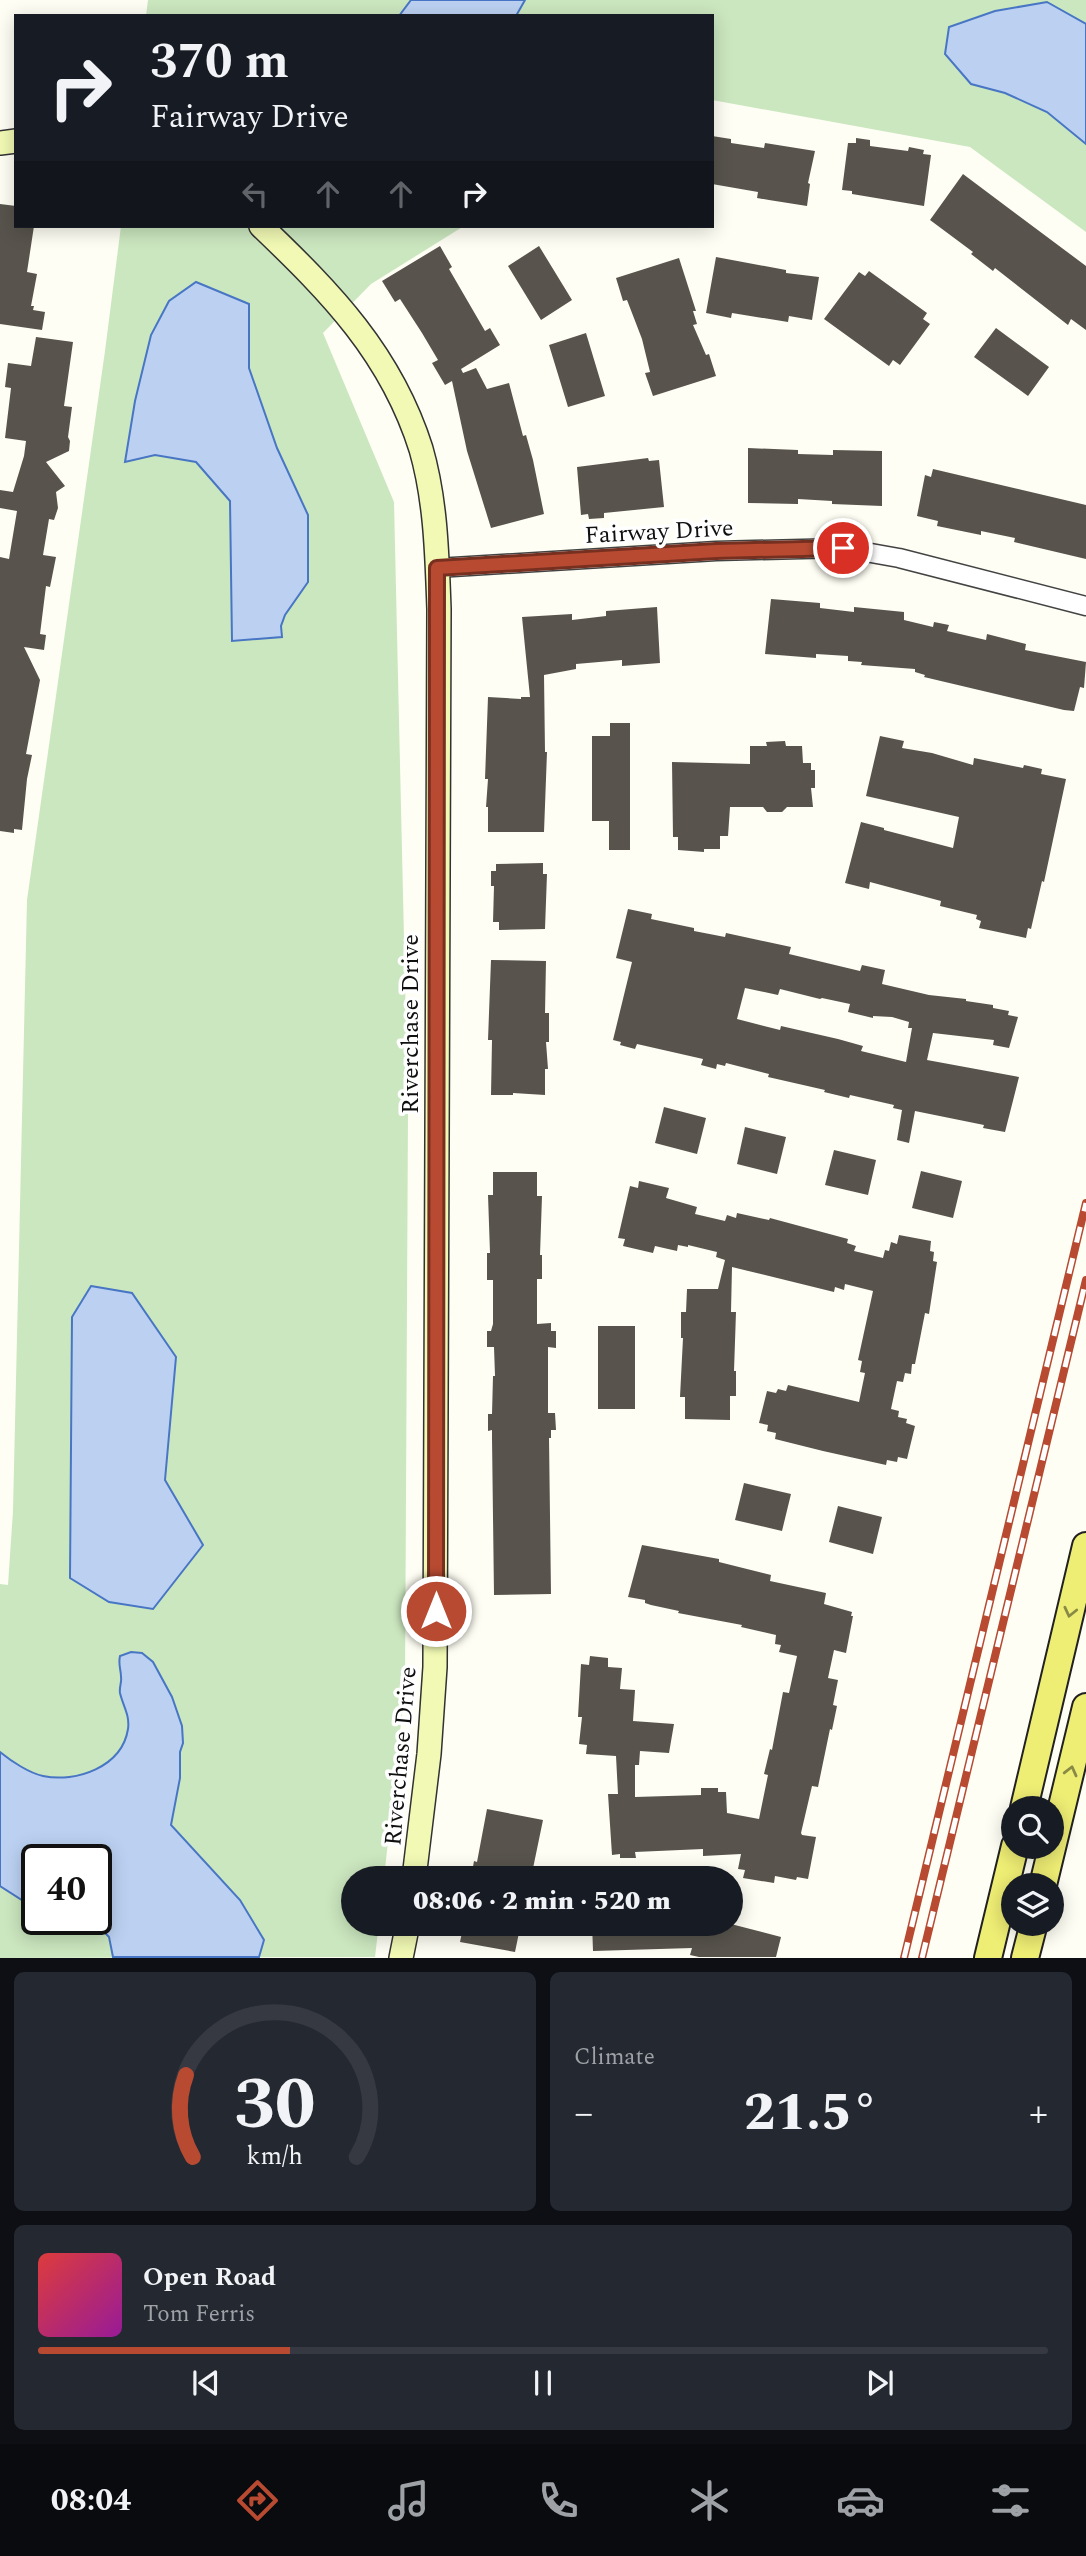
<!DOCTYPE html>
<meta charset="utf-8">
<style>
:root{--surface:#171b24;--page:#242831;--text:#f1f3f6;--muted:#9ea1a6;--line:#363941;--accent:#b74a31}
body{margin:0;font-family:Spectral,serif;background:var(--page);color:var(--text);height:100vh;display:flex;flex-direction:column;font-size:26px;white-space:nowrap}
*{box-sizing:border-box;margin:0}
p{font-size:23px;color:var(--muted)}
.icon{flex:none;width:38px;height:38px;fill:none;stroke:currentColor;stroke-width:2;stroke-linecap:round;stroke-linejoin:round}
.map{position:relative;height:1958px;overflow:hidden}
.details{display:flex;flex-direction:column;gap:14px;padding:14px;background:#0d0f14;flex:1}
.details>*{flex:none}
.hud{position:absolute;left:14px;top:14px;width:700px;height:214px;border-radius:0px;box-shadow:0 4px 18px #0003;background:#171b24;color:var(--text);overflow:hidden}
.buttons{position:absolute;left:1001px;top:1796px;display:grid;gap:14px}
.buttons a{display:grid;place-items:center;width:63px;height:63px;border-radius:50%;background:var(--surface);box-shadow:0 4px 18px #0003;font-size:35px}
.speed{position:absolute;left:21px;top:1844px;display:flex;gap:14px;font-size:35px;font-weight:700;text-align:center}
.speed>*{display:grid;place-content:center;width:91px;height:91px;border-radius:50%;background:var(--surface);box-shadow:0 4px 18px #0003;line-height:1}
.speed .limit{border:4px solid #111;border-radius:10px;background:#fff;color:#111}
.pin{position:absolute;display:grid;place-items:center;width:60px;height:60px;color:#fff;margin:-30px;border:4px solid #fff;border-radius:50%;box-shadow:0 2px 7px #0007}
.me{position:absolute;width:77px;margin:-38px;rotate:0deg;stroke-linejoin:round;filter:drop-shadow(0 0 5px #0008)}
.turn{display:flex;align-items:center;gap:24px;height:147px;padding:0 21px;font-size:32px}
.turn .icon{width:91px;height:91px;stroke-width:2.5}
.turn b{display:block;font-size:49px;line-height:60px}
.lanes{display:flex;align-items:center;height:66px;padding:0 21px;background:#0003;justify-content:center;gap:35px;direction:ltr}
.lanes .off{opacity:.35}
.big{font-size:52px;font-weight:800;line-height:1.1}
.details .card{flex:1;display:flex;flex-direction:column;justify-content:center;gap:10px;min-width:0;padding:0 24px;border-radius:10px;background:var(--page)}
.details .dial{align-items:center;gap:0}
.dial svg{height:182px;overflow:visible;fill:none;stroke:var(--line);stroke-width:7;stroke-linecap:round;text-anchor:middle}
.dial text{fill:var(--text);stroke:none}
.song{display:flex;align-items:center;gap:21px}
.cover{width:84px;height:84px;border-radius:10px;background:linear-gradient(135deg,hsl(0 70% 55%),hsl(300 70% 35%))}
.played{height:7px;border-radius:4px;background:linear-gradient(90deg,var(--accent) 25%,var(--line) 25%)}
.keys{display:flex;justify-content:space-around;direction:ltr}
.heat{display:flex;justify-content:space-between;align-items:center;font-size:38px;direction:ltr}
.details .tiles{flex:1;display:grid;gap:14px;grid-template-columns:1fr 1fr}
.card:last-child{grid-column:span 2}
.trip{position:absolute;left:341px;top:1866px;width:402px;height:70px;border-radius:35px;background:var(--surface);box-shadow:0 4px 18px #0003;font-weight:800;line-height:70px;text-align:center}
.tab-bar{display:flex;height:112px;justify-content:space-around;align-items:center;background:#090b0e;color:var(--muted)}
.tab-bar .icon{width:49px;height:49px}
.tab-bar .on{color:var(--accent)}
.tab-bar b{font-size:32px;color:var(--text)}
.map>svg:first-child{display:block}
.green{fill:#cbe7bf;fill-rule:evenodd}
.water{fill:#bcd1f2;stroke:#4876c4;stroke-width:2}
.building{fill:#58544d;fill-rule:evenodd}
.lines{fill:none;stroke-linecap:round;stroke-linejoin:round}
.street-casing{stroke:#434343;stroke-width:21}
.secondary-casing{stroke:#323232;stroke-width:26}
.primary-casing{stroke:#212121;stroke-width:30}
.street{stroke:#fff;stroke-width:18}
.secondary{stroke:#f1f9b4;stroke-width:23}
.primary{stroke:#eeed74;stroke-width:26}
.rail-casing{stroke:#b74a31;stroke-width:8}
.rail{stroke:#fff;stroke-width:5;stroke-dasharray:16;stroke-linecap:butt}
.oneway{stroke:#8a8a47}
.route-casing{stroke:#773020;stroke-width:18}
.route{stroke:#b74a31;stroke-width:12}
.labels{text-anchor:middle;stroke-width:7;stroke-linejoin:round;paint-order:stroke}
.street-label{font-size:24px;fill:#101010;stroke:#fff}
</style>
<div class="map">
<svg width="1086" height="1958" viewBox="0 0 1086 1958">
<rect width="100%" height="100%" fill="#fefef4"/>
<path class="green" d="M148 0H1086V232L970 147 712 100V16H146Z
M121 226H464L371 284 323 333 394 502 408 1113 405 1686 384 1878H354V1923H379L375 1957 0 1958V1584L8 1585 13 1511 27 900 105 351ZM37 1860H96V1920H37Z"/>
<path class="water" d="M411 0H525L516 16H399Z
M1047 2 1086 24V144L1047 112 1005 93 971 84 945 54 949 27 995 11Z
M196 282 249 304V368L277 448 308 515V582L285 615 281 626 282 637 232 641 230 501 196 462 155 455 125 462 135 401 151 335 169 301Z
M91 1286 132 1293 176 1357 165 1480 203 1545 153 1609 109 1602 70 1578 72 1317Z
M131 1652 142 1653 153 1662 172 1697 182 1726 183 1743 180 1752V1778L171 1825 240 1900 264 1940 259 1957H113L109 1937 93 1920H96V1860H37V1905L25 1902 0 1886V1752C11 1761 29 1773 43 1776 76 1783 122 1767 128 1729 130 1715 123 1706 120 1693 119 1687 122 1682 121 1677 121 1669 118 1665 120 1656Z"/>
<path class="building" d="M712 136 731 139V143L764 148 765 143 815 151 808 183 810 184 807 206 769 200 757 198 758 192 712 184Z
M856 138 870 140V146L908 151 909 147 924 150 923 154 931 155 924 206 852 194V191L842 190 848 143H856Z
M963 174 1086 266V330L1071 319 1068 325 995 268 993 271 971 254 973 252 930 220Z
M0 204 16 206V226H34L27 272 37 274 31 306H34L33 310 45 312 42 330 0 324Z
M440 246 452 267 449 269 485 331 490 328 500 345 461 369 463 373 476 368 487 389 509 383 523 436 526 435 533 460 544 514 491 528 467 451 452 381 445 385 432 363 438 360 422 333 400 299 395 302 382 281Z
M539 246 572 300 541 320 508 266Z
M716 257 786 270V273L819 277 812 320 789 316 788 322 732 313 731 318 706 313Z
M679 258 696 311H693L697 324 693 325 706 355 709 354 716 376 653 396 645 373 650 372 642 339 627 300 623 301 616 278Z
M869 271 927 313 923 319 930 324 900 365 893 360 889 366 824 319 859 272 865 276Z
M996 328 1049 367 1028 396 974 357Z
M586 333 605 396 568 407 549 345Z
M36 337 73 342 64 406 72 407 68 437 70 441 69 451 46 462 65 486 56 492 58 508 54 520 49 519 43 555 56 557 50 587 46 586 40 634 46 635 44 650 24 647 40 680 26 754 32 755 27 779 22 830 14 829V833L0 831V557L9 559 17 511 0 508V490L13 492 24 456 26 441 5 438 11 388 5 387 8 363 31 366Z
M748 448 798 450V454L833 455V450L882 451V506L832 504V501L798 499V504L748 503Z
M648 458 649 461 659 460 664 507 604 513V518L589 519 588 514 581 515 577 467Z
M933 469 1086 505V559L1014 542 1015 538 981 531V535L937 526 938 521 917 516 925 475 931 477Z
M771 599 820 603V608L854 612V607L904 612V620L933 627 934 622 949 625 947 631 986 640 987 634 1026 644 1025 650 1086 662 1084 688 1080 687 1074 711 1064 710 924 677 925 675 915 672V669L861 665 862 662 848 661V656L816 654V658L765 654Z
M657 607 660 663 622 666V660L576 664V669L544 675 545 752H547L544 832H488V807H486L488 779H485L488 697 521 699V697H530L522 617 572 614V620L606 616V611Z
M610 723H630V850H609V821H592V736H610Z
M880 736 904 741 902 748 932 753 973 765 974 758 1023 768 1024 765 1042 769 1041 774 1066 779 1044 882 1042 881 1031 929 1028 928 1026 938 979 928 981 921 976 919 977 915 940 906 941 901 870 882 869 889 845 883 861 822 884 828V830L953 848 959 817 866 796Z
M785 741 786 746H802L803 763H811V770H815V788H811L813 807H787L782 812H767L763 807H730L728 836H720V849H704V852L678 850V837H673L672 762 750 764V746H767L766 742Z
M543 863V874H547L545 929 499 930V922H493L494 886H491V871H496V864Z
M628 909 652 914 651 919 694 928V931L725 937 726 933 791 947 789 954 860 971 862 965 885 970 882 984 929 995 966 999V1001L993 1005V1008L1009 1011 1008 1015 1018 1017 1009 1048 993 1045 994 1040 933 1033 927 1060 1019 1077 1005 1132 983 1128 984 1125 915 1111 909 1143 897 1140 902 1110 893 1108 894 1105 850 1095 849 1098 824 1092 825 1090 768 1077 769 1074 726 1063 725 1066 717 1064 716 1069 701 1065 703 1059 637 1044 635 1049 620 1045 621 1042 613 1040 632 962 616 958ZM745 988 778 995 780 989 820 999 822 998 850 1004 848 1012 873 1018V1016L892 1017 909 1022 908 1028H912L906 1062 861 1051 863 1046 838 1039 781 1026 780 1030 737 1019Z
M491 960 546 961 545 1013H549V1042H546L548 1069H545V1095L513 1093V1095H491L492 1040H488Z
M664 1107 706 1118 697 1154 655 1143Z
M745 1127 786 1137 777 1174 737 1164Z
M834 1150 876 1160 868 1195 825 1185Z
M921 1171 962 1181 953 1218 912 1208Z
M493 1172H537V1196H542L540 1255H542V1279H537V1324L551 1323V1331H556V1348L548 1347V1413H555L556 1430H551V1438H549L551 1594 494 1595 492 1438V1430L488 1431V1414H492L493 1376H495L494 1347H487V1331H491L493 1324V1280H487V1253H490L488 1195H493Z
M639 1181 669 1188 666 1198 697 1207 695 1214 725 1221 727 1215 736 1218 737 1213 769 1220 770 1218 848 1239 847 1243 856 1246 854 1251 883 1258 885 1250 889 1251 891 1242 897 1244 899 1235 931 1241 930 1251 934 1252 933 1261 937 1262 929 1314 925 1313 915 1364H912L911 1374 905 1373 903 1382 897 1381 891 1409 899 1411 898 1417 907 1419 906 1423 915 1426 907 1459 898 1457 897 1462 887 1460 886 1465 823 1451 775 1439 776 1433 767 1431 768 1425 759 1423 767 1391 776 1393 778 1389 786 1391 788 1385 859 1402 865 1373 860 1372 862 1361 858 1360 873 1291 845 1284 844 1290 835 1287 834 1292 732 1267 731 1312H736L734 1371H736V1396H730V1420L685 1419V1397H680L683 1338H681V1312H686L687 1289H718L725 1260 716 1257 717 1252 688 1245V1247L678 1245 677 1251 655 1246 653 1253 623 1246 625 1239 618 1238 630 1186 638 1188Z
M598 1326H635V1409H598Z
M744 1483 791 1494 782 1531 735 1520Z
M838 1506 882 1517 873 1554 829 1542Z
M642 1545 719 1559V1562L771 1575 770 1581 826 1593 824 1604 852 1612 851 1616H853L846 1653 834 1650 828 1678 838 1680 833 1705 837 1706 832 1730 830 1729 818 1787 812 1786 801 1833 802 1835 816 1837 808 1879 797 1877 796 1880 775 1876 774 1883 743 1878 745 1870 738 1869 741 1854 703 1856V1849L635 1852 636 1858H620V1854L612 1855 608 1794H618L616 1756 586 1754 587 1745 579 1744 582 1717H578L581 1664 589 1665 590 1656 608 1658V1667L622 1668 620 1689 635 1690 633 1721 674 1724 669 1753 640 1751 639 1765H635V1797L701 1795V1788H718V1792H726L727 1813 759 1819 768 1775 764 1774 770 1749 772 1750 783 1692 789 1693 797 1656 779 1652 781 1645 775 1644 776 1635 741 1627 742 1625 678 1613 679 1611 651 1605 645 1603V1600L628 1597Z
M487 1809 543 1820 531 1878H471L474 1861 477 1862Z
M464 1923H521L515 1952 460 1942Z
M592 1923H727L781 1937 776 1957H699L690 1955 692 1948 593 1951Z"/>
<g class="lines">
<defs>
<path id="street" d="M437 568 716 551 843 548 899 558 1086 606"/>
<path id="secondary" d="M0 143 16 141
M261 226C331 293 391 354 421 449 436 501 437 556 439 609L435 1667 429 1754 414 1878
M401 1958 408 1923"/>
<path id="primary" d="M1024 1808 1086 1546
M1043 1885 1086 1707
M988 1958 1015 1846
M1025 1958 1034 1923"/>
</defs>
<use href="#street" class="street-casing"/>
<use href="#secondary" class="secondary-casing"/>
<use href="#primary" class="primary-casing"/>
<use href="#street" class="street"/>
<use href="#secondary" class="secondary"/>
<use href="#primary" class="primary"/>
<defs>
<path id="rail" d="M904 1958 1086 1203
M922 1958 1086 1280"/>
</defs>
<use href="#rail" class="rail-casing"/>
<use href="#rail" class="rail"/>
</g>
<defs><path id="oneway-chevron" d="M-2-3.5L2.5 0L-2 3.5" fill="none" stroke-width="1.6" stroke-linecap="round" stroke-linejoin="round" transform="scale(1.75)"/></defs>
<g class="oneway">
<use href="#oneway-chevron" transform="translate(1070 1612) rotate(103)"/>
<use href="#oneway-chevron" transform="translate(1071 1771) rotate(-76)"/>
</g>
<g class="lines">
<defs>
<path id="route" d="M436 1611 437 568 716 551 843 548"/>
</defs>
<use href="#route" class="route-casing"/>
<use href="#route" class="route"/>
</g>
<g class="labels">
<g class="street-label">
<text transform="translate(659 531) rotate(-3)" y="8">Fairway Drive</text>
<text transform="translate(410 1024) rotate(-90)" y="8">Riverchase Drive</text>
<text transform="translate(400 1756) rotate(-85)" y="8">Riverchase Drive</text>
</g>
</g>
</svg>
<div class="buttons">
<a><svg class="icon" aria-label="search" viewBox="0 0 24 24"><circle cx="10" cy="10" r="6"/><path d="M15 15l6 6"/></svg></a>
<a><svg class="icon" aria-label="layers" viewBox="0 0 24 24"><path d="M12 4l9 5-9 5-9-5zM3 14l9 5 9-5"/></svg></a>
</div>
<div class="speed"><div class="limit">40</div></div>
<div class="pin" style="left:843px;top:548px;background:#d93025"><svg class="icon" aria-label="arrive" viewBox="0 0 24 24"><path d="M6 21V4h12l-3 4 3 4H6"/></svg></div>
<svg class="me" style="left:436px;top:1611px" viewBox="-20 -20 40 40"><circle r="17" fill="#b74a31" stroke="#fff" stroke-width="3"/><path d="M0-11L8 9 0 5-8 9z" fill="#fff"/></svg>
<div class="trip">08:06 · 2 min · 520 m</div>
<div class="hud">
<div class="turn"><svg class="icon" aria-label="right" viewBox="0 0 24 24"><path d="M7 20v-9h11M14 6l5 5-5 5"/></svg><div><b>370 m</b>Fairway Drive</div></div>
<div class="lanes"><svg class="icon off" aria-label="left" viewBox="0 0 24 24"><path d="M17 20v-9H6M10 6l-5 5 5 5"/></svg><svg class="icon off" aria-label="ahead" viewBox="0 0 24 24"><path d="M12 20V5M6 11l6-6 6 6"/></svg><svg class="icon off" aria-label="ahead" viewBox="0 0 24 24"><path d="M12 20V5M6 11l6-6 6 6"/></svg><svg class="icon" aria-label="right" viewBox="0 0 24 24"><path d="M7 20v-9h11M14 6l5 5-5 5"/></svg></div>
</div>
</div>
<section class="details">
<div class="tiles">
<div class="card dial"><svg viewBox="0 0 100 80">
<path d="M14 69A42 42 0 1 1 86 69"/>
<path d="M14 69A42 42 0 0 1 11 33" stroke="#b74a31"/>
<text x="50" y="56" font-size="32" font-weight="700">30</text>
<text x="50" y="72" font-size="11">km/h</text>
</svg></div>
<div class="card"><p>Climate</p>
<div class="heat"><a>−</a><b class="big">21.5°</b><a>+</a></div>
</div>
<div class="card">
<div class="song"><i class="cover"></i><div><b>Open Road</b><p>Tom Ferris</p></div></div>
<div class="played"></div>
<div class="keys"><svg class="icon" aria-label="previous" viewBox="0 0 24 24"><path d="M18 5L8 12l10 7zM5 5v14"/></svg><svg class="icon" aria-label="pause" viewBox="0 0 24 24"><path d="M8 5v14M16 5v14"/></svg><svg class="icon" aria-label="next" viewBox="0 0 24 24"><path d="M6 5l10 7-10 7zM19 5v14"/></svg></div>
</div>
</div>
</section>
<nav class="tab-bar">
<b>08:04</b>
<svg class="icon on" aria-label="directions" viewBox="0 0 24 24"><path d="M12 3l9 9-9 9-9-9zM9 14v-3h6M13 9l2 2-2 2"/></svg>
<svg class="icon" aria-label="music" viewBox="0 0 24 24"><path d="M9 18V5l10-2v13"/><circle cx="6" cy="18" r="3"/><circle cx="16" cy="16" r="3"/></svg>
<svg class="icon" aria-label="phone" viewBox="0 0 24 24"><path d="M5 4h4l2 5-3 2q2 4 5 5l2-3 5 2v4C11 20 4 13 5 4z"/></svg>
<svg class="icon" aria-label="climate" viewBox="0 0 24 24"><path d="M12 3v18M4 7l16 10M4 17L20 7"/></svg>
<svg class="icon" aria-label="car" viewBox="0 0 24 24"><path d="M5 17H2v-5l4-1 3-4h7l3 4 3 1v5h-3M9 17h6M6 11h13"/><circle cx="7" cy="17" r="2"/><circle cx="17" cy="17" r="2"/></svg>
<svg class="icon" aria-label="filters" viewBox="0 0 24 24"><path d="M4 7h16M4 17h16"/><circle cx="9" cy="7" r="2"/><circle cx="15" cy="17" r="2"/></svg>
</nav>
